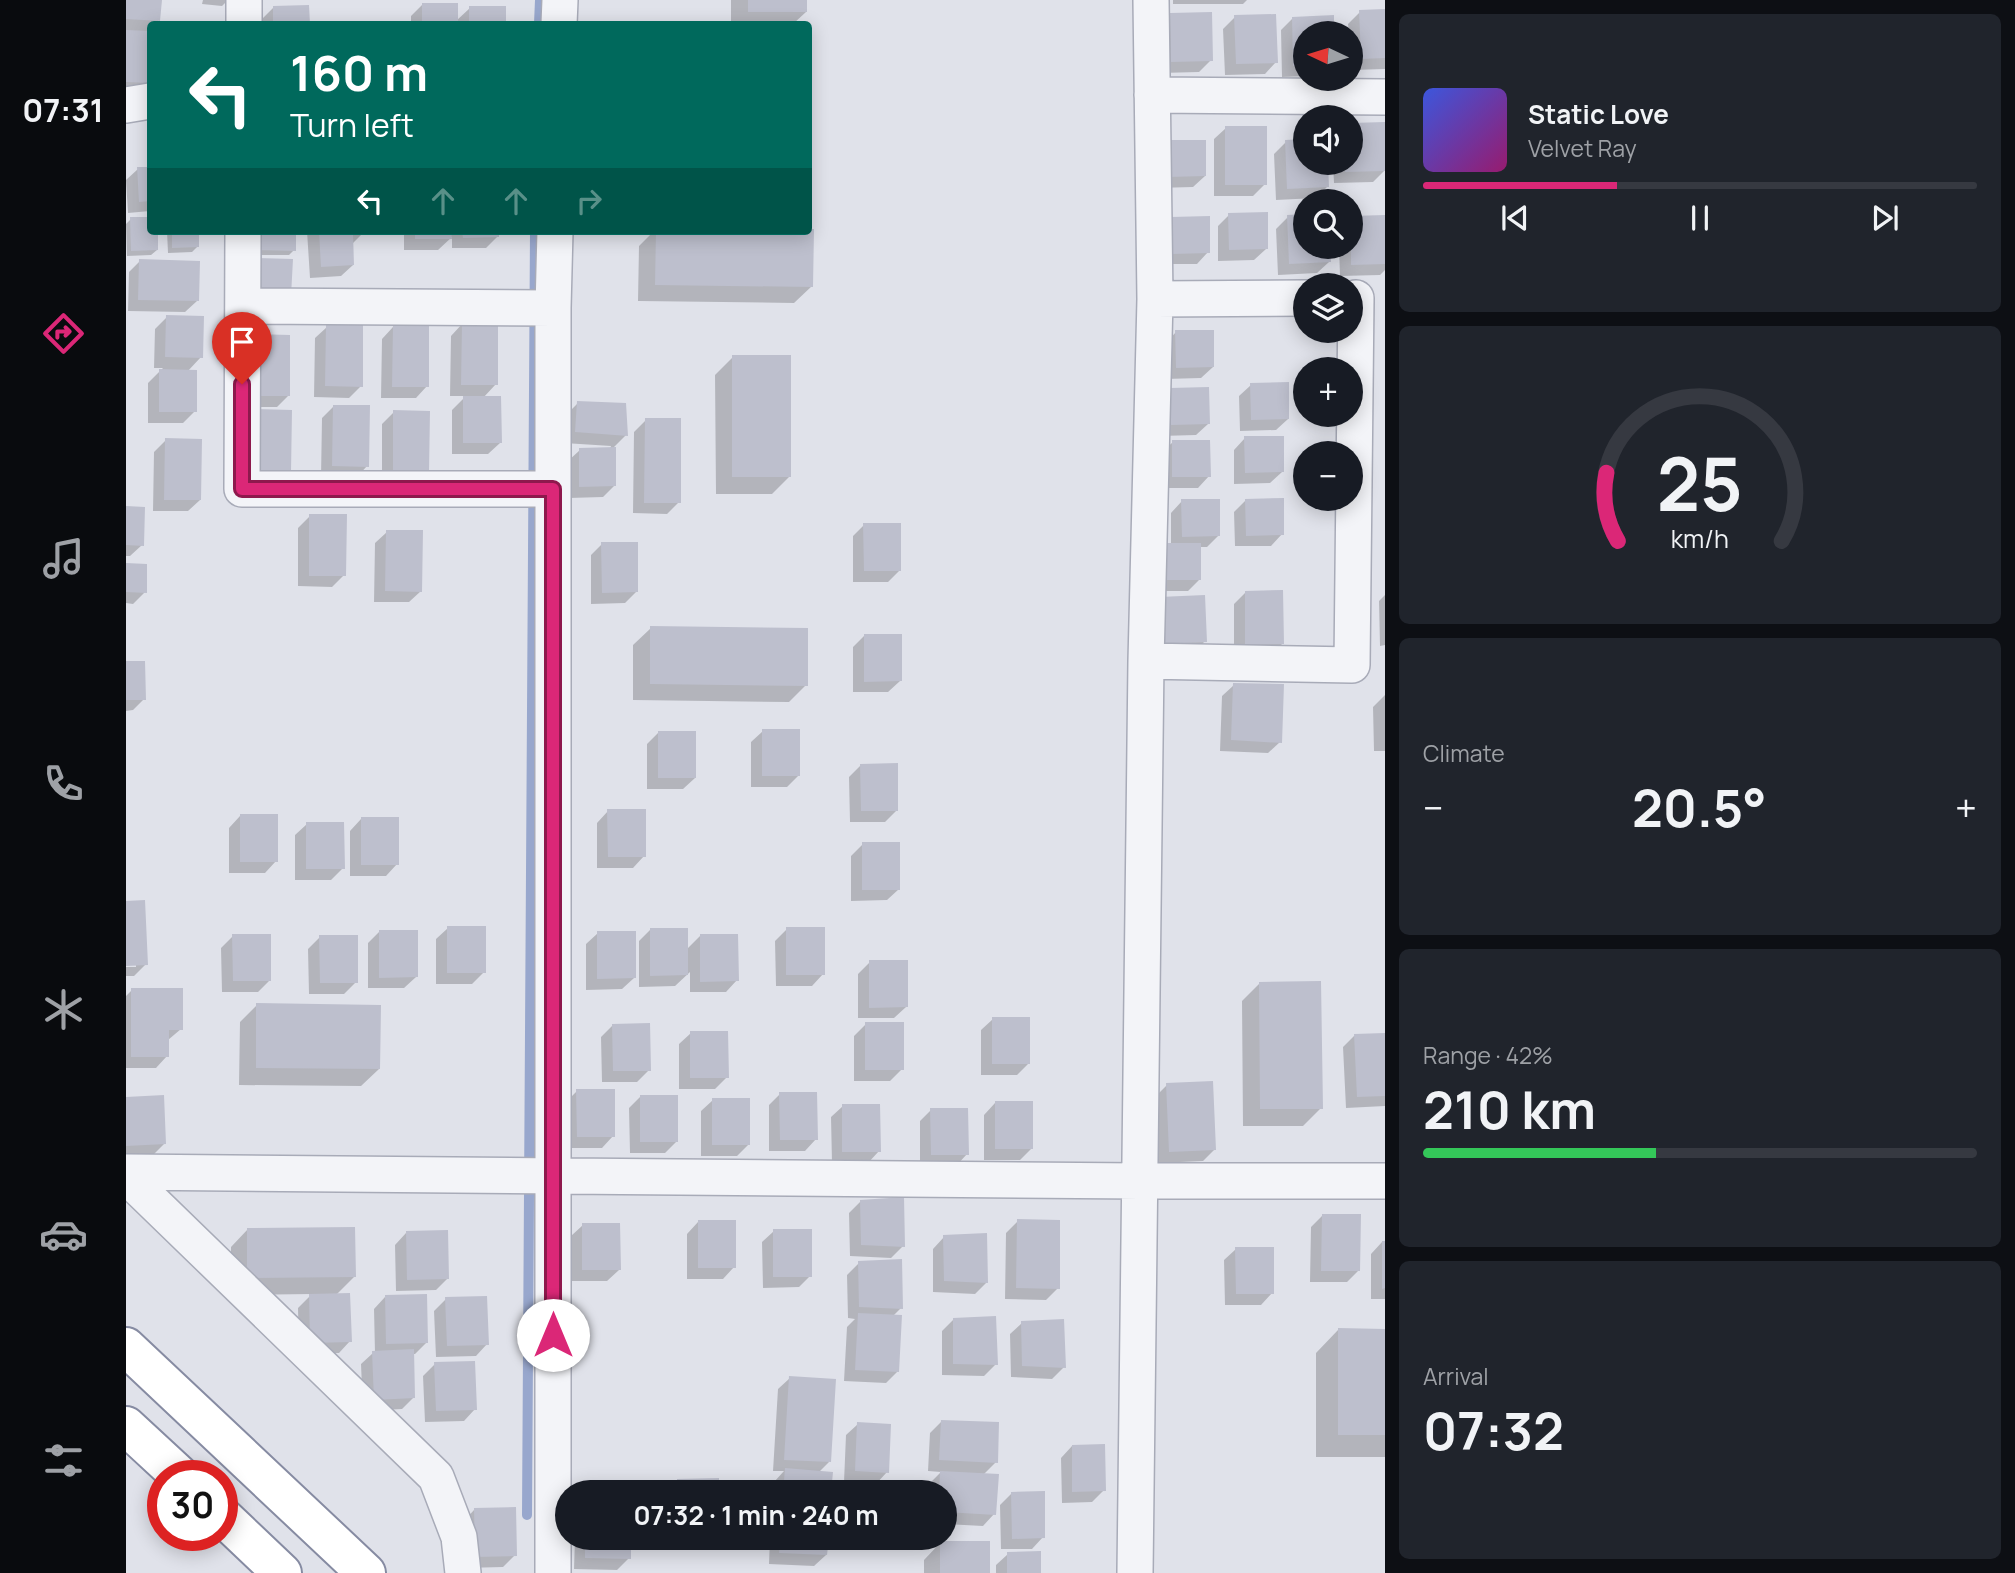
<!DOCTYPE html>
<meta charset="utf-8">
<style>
:root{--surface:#171b24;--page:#20242c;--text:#f1f3f6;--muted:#9ea1a6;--line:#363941;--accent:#db2777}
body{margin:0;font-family:Manrope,sans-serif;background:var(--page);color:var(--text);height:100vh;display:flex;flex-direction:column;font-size:26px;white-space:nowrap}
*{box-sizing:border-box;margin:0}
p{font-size:23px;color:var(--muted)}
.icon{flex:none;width:38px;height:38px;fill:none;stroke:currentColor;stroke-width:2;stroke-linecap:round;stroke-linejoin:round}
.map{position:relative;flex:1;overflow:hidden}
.side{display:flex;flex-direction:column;gap:14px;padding:14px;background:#0d0f14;width:630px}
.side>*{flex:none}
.banner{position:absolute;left:21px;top:21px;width:665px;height:214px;border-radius:7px;box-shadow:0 4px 18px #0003;background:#00695c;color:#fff;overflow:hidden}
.needle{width:46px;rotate:274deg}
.controls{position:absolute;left:1167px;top:21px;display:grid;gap:14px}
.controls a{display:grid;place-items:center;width:70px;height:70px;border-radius:50%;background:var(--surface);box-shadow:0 4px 18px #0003;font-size:35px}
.speed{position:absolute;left:21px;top:1460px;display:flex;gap:14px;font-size:35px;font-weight:700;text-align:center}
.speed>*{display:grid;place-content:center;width:91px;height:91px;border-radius:50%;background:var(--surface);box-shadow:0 4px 18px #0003;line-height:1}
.speed .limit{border:10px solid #d22;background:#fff;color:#111}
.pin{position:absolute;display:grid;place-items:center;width:60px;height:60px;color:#fff;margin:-72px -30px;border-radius:50% 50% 50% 0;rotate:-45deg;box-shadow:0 0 7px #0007}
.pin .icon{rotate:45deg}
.me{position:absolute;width:77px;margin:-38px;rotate:0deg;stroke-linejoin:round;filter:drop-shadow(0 0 5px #0008)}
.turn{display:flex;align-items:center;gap:24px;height:147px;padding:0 28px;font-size:32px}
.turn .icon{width:91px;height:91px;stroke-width:2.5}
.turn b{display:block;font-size:49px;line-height:60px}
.lanes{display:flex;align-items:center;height:66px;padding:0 28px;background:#0003;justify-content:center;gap:35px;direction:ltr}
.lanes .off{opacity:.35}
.big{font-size:52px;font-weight:700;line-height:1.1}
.side .widget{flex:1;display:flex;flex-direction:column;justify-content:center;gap:10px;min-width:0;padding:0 24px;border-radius:10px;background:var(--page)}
.side .dial{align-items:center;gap:0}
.dial svg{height:182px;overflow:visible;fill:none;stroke:var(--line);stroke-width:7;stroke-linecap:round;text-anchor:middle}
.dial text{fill:var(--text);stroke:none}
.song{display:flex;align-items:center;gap:21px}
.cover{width:84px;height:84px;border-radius:10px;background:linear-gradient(135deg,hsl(230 70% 55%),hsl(320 70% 35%))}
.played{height:7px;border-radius:4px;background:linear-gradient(90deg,var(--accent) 35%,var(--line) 35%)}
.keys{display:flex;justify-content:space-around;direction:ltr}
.heat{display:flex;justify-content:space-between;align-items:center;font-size:38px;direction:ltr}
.charge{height:10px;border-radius:5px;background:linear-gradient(90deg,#34c759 42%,var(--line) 0)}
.trip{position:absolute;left:429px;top:1480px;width:402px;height:70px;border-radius:35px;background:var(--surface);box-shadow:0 4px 18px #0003;font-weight:700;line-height:70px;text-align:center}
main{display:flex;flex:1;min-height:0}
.dock{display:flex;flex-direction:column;width:126px;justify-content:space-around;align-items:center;background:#090b0e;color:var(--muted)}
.dock .icon{width:49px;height:49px}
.dock .active{color:var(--accent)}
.dock b{font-size:32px;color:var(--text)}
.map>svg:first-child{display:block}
.shadow{fill:#0003}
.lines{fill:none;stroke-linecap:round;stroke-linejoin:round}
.stream{stroke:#98a7cd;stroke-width:10}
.building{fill:#bdbfcd}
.street-casing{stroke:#a8abb8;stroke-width:38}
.highway-casing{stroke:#868ba2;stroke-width:42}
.street{stroke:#f3f4f8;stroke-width:35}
.highway{stroke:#fff;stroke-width:38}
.route-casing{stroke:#8e194d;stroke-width:18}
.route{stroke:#db2777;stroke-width:12}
</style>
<main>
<nav class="dock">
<b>07:31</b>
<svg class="icon active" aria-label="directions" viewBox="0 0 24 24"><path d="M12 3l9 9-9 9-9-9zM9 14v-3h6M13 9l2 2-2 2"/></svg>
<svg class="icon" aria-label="music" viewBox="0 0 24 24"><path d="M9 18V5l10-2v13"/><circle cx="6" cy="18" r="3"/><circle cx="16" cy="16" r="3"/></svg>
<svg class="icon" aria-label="phone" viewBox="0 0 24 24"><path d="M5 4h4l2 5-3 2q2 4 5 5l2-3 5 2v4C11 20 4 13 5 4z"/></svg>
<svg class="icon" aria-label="climate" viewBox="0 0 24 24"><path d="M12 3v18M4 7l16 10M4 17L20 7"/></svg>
<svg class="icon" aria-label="car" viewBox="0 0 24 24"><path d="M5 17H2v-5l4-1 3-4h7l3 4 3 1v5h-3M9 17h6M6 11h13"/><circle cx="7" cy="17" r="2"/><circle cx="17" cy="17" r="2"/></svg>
<svg class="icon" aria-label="filters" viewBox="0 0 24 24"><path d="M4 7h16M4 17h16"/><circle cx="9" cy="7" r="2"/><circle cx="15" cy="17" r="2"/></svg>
</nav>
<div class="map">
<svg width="1259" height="1573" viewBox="0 0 1259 1573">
<rect width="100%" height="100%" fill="#e0e2ea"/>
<path class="shadow" d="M0 0H34L32 21 29 24H24V29L21 33H24V92L0 93Z
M77 0H102L96 6 76 4Z
M605 0H680V12L667 24H605Z
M1047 0H1121L1117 4H1047Z
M296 5 330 21 344 8H378V24H285V16Z
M148 7H182V24H136V19Z
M1259 11V69L1225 70V33H1223L1222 24 1234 12Z
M1044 15 1085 60 1073 72 1034 73 1033 27Z
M1109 17 1150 62 1139 74 1099 75 1097 29Z
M1206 17V33H1180V76L1156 77 1155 30 1166 19Z
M1225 125 1259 170 1247 182 1208 183 1207 163H1225Z
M1100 128 1139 184 1127 196H1088V139Z
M1160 142 1180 163H1200L1201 187 1190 198 1150 200 1148 154Z
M1030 153 1079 176 1067 187 1030 188Z
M24 168V211L2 213 0 180 12 169Z
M1103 215 1140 249 1128 260 1092 261V226Z
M1162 217 1180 247H1202L1203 262 1191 273 1152 275 1150 229Z
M1259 217V270L1254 275 1214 276 1213 247H1225V218Z
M24 218V231H30L31 250 25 255 1 256 0 224 5 219Z
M1034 230 1082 252 1071 264H1034Z
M41 231H71L72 246 66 252 42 253Z
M168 231V250L163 255H125Z
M181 231H238V232L225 245 227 265 215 276 184 278Z
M278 231H372V236L360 248H326V237L312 250H278Z
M528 231H686V286L668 303 512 301 513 246Z
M14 261 71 301 59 312 2 311 3 272Z
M41 317 75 357 61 372 69 411 57 423H22V383L37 368H28L29 329Z
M336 324 370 384 357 398 374 443 362 454H326V410L340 396H324L325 336Z
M201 327 235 386 223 398 188 397 189 338Z
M267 327 301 386 290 398H255L256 339Z
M1050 332 1087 367 1075 378 1039 379V344Z
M163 337 162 396 151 407H116Z
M607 357 664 476 646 494H590L589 375Z
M1125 385 1162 419 1150 430 1114 431 1113 396Z
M1045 390 1082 424 1070 435 1034 436Z
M452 403 500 435 488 447V486L477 497 443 498 442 461 454 450 484 449 485 446 438 443 440 415Z
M207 407 241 466 230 478 195 477 196 418Z
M268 412 302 472 256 483V424Z
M520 420 553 502 541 514 507 513 508 432Z
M1119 438 1156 472 1144 483 1108 484V450Z
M40 440 74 500 62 511H27L28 452Z
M1047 442 1083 476 1072 488H1035V453Z
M1120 500 1156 534 1145 546H1109L1108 512Z
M1056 501 1093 535 1081 547H1073V580L1062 591H1026L1045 545V513Z
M0 508 16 545 4 556H0Z
M184 516 218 575 206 587 172 586V528Z
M738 525 774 570 762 582H727V536Z
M261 532 295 591 283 602H248L249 543Z
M476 544 510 592 499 603 465 604V555Z
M0 565 19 592 7 604 0 603Z
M1119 593 1156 644 1144 655 1108 656V604Z
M1259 595V645L1254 646 1253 601Z
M1077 597 1079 641 1067 653 1024 655Z
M525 628 680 685 663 702 507 700V645Z
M738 636 774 681 762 692H727V647Z
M0 663 18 699 7 710 0 711Z
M1108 685 1154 742 1142 753 1094 751 1096 696Z
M1259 695V751H1248L1247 707Z
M637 731 673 775 661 787H625V742Z
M532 733 569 778 557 789H521V744Z
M735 765 771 810 759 822H724L723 777Z
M482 811 518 856 507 868H471V823Z
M114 816 150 861 139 873H103V828Z
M235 819 271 864 260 876H224V831Z
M181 824 217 868 205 880H169V835Z
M737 844 773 889 761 900 725 901V856Z
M0 903 20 964 8 976H0V967H10V963L0 964Z
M322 928 358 972 346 984H310V939Z
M661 929 697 974 686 986H650L649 941Z
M524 930 560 950 575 935 611 980 600 992H564V972L549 986 513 987V941Z
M254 931 290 977 278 988H242V943Z
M472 933 508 978 496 989 460 990V944Z
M107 936 143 981 132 992H96L95 948Z
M194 937 230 982 218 994H183L182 949Z
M744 962 780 1007 768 1018H732V974Z
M1133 984 1195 1108 1177 1126H1117L1116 1001Z
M6 990 55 1029 42 1040 41 1056 30 1068H0V996Z
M131 1005 253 1069 235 1086 113 1085 114 1022Z
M867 1019 902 1064 891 1075H855V1030Z
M740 1024 776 1069 764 1081H728V1036Z
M487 1025 523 1070 511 1082H476L475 1037Z
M565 1033 601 1077 589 1089H553V1044Z
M1259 1034V1106L1220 1108 1217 1047 1228 1036Z
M1041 1085 1089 1149 1077 1161 1032 1163 1029 1097Z
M451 1091 487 1136 476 1148H440L439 1103Z
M654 1094 690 1139 679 1151H643V1105Z
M515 1096 551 1141 539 1153H504L503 1108Z
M0 1099 38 1144 27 1155 0 1156Z
M587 1100 623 1144 611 1156H575V1111Z
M869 1103 906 1148 894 1160H858V1115Z
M717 1106 753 1151 742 1163H706L705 1117Z
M805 1110 841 1154 830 1166H794V1121Z
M735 1201 777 1246 765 1258 724 1256 723 1213Z
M1196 1216 1232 1271 1221 1282H1184L1185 1227Z
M892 1221 932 1288 920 1300 879 1299 880 1233Z
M572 1222 608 1267 597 1279H561V1234Z
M457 1225 493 1270 481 1281H445V1236Z
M122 1229 228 1277 210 1295 224 1341 213 1353 173 1354 172 1308 186 1294 105 1295V1247Z
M648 1231 684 1276 673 1287 637 1288 636 1242Z
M280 1233 322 1278 310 1290 270 1291 269 1245Z
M818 1237 861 1282 849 1294 807 1292V1249Z
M1256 1242H1259V1299H1245V1254Z
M1110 1249 1146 1293 1135 1305H1099L1098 1260Z
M733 1263 775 1308 767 1316 772 1371 760 1383 718 1381 721 1327 729 1319 722 1318 721 1275Z
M259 1297 301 1342 289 1354H286L288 1397 276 1409 237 1411 235 1364 247 1353H249L248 1309Z
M320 1299 361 1344 350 1356 310 1357 308 1311Z
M828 1319 870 1364 858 1376 816 1375V1331Z
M896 1323 938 1367 926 1379 885 1377 884 1334Z
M1212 1330H1259V1457H1190V1353Z
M309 1364 349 1409 338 1421 299 1422 297 1376Z
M664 1378 703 1462 693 1472 704 1493H647L648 1482 658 1471H647L652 1389Z
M816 1421 870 1462 857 1475 868 1514 857 1526 819 1524V1493H802L803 1484 815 1472 802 1471 804 1433Z
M732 1424 761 1472 750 1484 718 1482 720 1435Z
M946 1446 978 1490 966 1502 936 1503 935 1458Z
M552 1481 591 1493H540Z
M461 1484 504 1493H452Z
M886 1493 917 1537 906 1549H875L874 1505Z
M348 1510 389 1555 377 1567 338 1568 337 1522Z
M449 1538H503V1558L491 1570 448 1569Z
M644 1538H701L700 1555 688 1566 643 1564Z
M715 1538H754L746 1546 715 1544Z
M815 1542 862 1573H798V1560Z
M882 1554 913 1573H870V1565Z"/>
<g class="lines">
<path class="stream" d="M413 24 414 0
M401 1515 409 231"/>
</g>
<path class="building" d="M0 0H36L34 21 0 19Z
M622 0H681V12H622Z
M296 3H332V24H296Z
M183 5 184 24H147V6Z
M343 6H380V24H343Z
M1259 9V58L1235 59 1233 10Z
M1086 12 1087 61 1045 62 1044 13Z
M1150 14 1152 63 1110 64 1108 15Z
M1208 15V33H1180V65L1167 66 1166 17Z
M0 30 24 31V83L0 82Z
M1259 122V171L1219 172V163H1225V123Z
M1099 126H1141V185H1099Z
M682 128H686L685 179H682Z
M1180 139V163H1202L1203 187 1161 189 1159 140Z
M1041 140H1080V176L1041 177Z
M11 167H24V201L13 202Z
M1142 212V249L1103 250 1102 213Z
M1180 214V247H1204L1205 262 1163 264 1161 215Z
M1259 215V264L1225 265V216Z
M1084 216V253L1045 254V217Z
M4 217H24V231H32V250L5 251Z
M682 229H688L687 287 529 285 530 231H682Z
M46 231H73V247L46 248Z
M130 231H170V251L130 250Z
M193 231H235L236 233 227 234 228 265 195 267Z
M289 231H325L326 239H289Z
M336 231H373V237L337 238Z
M131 258 167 259 165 296 129 295Z
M13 259 74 261 73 301 12 300Z
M40 315 78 316 77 358 39 357Z
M336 323H372V385H335Z
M200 325H237V387L199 386Z
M267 325 303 326V387H266Z
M1049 330H1088V367L1050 368Z
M127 334 164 335V396H127Z
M606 355H665V477H606Z
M33 369 71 370V412H33Z
M1163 382V419L1125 420 1124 383Z
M1083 387 1084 424 1045 425 1044 388Z
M337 396H375L376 443H337Z
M451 401 500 403 502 436 449 432Z
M207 405H244L243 467 206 466Z
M129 409 166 410 165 472 128 471Z
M267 410 304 411 303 472H267Z
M519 418H555V503H518Z
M1118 436H1158V472L1119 473Z
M39 438 76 439 75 500H38Z
M1046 440H1084L1085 477H1046Z
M490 447V486L453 487V448Z
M1158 498V535L1120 536 1119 499Z
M1055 499H1094V536L1056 537Z
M0 506 19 507 18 546 0 545Z
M183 514H221L220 576H183Z
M737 523H775V571H738Z
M260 530H297L296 592 259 591Z
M475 542H512V592L476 593Z
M1036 543H1075V580H1037Z
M0 563 21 564V593L0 592Z
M1157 590 1158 644 1119 645V591Z
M1079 595 1081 642 1035 644 1033 597Z
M524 626 682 628V686L524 684Z
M738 634H776V681L738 682Z
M0 661H19L20 700H0Z
M1107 683 1158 684 1156 743 1105 740Z
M636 729H674V776H636Z
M532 731H570V778H532Z
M772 763V811H735L734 764Z
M481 809H520V857H482Z
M114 814H152V862H114Z
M235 817H273V865H235Z
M180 822H218L219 869H180Z
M736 842H774V890H736Z
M19 900 22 965 0 966V901Z
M321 926H360V973H321Z
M660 927H699V975H660Z
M524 928H562V975L524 976Z
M253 930H292V977L253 978Z
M471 931H510V978L471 979Z
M106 934H145V981H107Z
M574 934H612L613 981 574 982Z
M193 935H232V983H194Z
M743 960H782V1007L743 1008Z
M1195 981 1197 1109H1134L1133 982Z
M5 988H57V1030H43V1057H5Z
M130 1003 255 1005 254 1069 130 1068Z
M866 1017H904V1064H866Z
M739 1022H778V1070H739Z
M524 1023 525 1071H487L486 1024Z
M564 1031H602L603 1078H564Z
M1259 1033V1096L1231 1097 1228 1034Z
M1087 1081 1090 1150 1043 1152 1040 1083Z
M450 1089H489V1137H451Z
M653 1092H691L692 1140H654Z
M38 1095 40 1144 0 1146V1097Z
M514 1095H552V1142H514Z
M586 1098H624V1145H586Z
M869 1101H907V1149H869Z
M716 1104H754L755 1152H716Z
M804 1108H842L843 1155H805Z
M778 1197 779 1247 735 1245 734 1200Z
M1196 1214H1235L1234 1271H1195Z
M891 1219 934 1220V1289L890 1288Z
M572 1220H610V1268H572Z
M456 1223H494L495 1270H456Z
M229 1227 230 1277 121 1278V1228Z
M647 1229H686V1277H647Z
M322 1230 323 1279 281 1280 280 1231Z
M861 1233 862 1283 818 1281 817 1235Z
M1256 1241H1259V1288L1256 1289Z
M1109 1247H1148V1294H1110Z
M776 1259 777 1309 733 1307 732 1261Z
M224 1293 226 1342 184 1343 183 1294Z
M301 1294 302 1343 260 1344 259 1295Z
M361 1296 363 1345 321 1346 319 1297Z
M732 1313 776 1315 773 1372 729 1370Z
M870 1316 872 1365 827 1364V1318Z
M938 1319 940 1368 896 1366 895 1321Z
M1212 1328 1259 1329V1435H1212Z
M288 1349 289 1398 248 1400 246 1351Z
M349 1361 351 1410 310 1411 308 1362Z
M663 1376 710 1379 705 1462 658 1460Z
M815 1420 873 1422 872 1463 813 1460Z
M731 1422 765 1424 763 1473 729 1471Z
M979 1444 980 1491 946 1492V1445Z
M659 1468 707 1472 705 1493H657Z
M814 1471 873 1474 870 1515 819 1512V1493H813Z
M593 1478V1493H551V1479Z
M460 1482 506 1483V1493H460Z
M729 1484 763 1486 762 1493H728Z
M919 1491V1538L886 1539 885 1492Z
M390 1507 391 1556 349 1557 348 1508Z
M459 1538H505V1559L459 1558Z
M654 1538H703L701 1555 653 1553Z
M814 1541H864V1573H814Z
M915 1551V1573H881V1552Z"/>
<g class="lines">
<defs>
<path id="street" d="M118 0V24
M433 24 434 0
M1026 95 1259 97
M0 105 24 101
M117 231 116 489H427
M1029 299 1180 298
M117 306 427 308
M1020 661 1226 665 1230 298
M0 1172 1014 1181H1259
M0 1176 310 1477 333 1537 337 1573
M427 1573V308L429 231
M1009 1573 1020 661 1029 299 1025 0"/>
<path id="highway" d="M0 1347 240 1573
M0 1426 53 1475
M96 1516 156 1573"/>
</defs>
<use href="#street" class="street-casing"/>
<use href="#highway" class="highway-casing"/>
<use href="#street" class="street"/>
<use href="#highway" class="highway"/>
</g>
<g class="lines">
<defs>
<path id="route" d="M116 384V489H427V1335"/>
</defs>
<use href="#route" class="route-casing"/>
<use href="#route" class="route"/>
</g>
</svg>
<div class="controls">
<a><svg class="needle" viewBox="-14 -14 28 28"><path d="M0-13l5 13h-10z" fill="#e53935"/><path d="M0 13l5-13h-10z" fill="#9ea1a6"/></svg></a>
<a><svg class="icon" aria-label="sound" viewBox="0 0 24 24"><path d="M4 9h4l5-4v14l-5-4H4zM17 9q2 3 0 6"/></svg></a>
<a><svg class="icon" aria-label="search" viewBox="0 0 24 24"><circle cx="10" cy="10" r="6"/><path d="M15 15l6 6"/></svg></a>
<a><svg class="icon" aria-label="layers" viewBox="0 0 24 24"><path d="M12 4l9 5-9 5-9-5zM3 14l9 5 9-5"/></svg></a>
<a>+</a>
<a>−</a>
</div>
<div class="speed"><div class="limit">30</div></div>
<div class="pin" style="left:116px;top:384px;background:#d93025"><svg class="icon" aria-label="arrive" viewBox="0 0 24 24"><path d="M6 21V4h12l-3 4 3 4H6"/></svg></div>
<svg class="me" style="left:427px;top:1335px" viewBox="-20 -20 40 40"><circle r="19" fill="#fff"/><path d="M0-13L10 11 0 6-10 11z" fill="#db2777"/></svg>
<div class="trip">07:32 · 1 min · 240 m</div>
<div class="banner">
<div class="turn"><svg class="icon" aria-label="left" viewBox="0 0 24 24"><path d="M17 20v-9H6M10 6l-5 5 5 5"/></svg><div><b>160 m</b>Turn left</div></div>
<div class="lanes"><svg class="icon" aria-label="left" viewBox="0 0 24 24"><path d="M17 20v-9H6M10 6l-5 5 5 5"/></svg><svg class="icon off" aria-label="ahead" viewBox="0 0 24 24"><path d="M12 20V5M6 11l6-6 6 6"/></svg><svg class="icon off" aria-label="ahead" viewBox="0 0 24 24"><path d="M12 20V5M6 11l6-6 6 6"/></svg><svg class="icon off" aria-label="right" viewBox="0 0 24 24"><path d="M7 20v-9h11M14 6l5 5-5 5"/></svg></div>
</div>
</div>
<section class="side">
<div class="widget">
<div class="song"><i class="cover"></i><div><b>Static Love</b><p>Velvet Ray</p></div></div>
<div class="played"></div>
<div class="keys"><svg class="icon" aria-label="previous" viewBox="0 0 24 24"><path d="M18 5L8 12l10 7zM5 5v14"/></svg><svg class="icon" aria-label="pause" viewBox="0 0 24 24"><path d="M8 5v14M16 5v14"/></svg><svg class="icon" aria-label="next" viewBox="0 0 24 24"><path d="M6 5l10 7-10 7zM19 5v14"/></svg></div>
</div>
<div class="widget dial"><svg viewBox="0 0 100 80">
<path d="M14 69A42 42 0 1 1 86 69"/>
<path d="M14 69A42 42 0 0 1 9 39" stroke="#db2777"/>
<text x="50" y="56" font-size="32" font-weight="700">25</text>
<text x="50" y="72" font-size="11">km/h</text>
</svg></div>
<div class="widget"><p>Climate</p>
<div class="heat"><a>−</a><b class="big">20.5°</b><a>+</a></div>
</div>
<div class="widget"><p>Range · 42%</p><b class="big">210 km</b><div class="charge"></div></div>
<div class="widget"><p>Arrival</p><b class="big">07:32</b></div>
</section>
</main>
